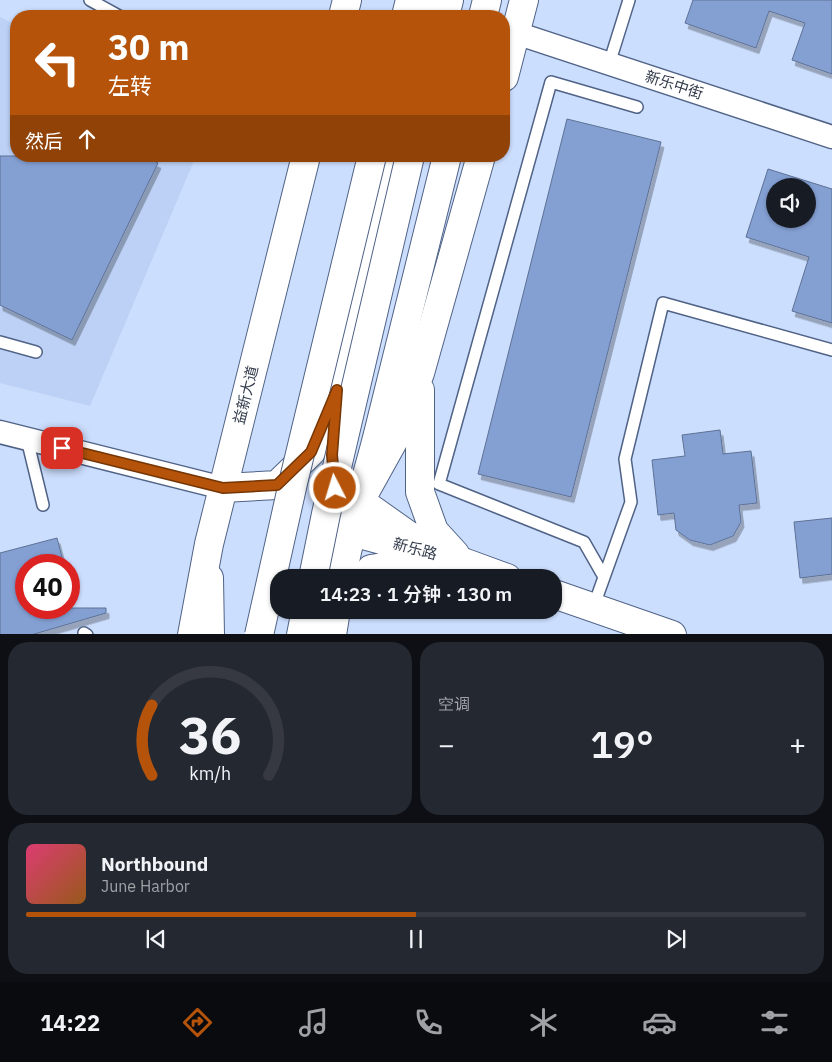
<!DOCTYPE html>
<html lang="zh">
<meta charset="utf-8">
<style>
:root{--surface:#171b24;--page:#242831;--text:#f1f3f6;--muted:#9ea1a6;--line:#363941;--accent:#b45309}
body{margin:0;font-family:"IBM Plex Sans","Noto Sans SC",sans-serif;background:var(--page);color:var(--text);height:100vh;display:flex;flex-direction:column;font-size:19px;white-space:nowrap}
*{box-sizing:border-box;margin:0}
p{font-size:16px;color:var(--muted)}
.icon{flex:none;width:28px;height:28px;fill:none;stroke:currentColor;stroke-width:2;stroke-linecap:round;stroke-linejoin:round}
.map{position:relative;height:634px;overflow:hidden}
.drawer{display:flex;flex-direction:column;gap:8px;padding:8px;background:#0d0f14;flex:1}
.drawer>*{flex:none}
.hud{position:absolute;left:10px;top:10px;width:500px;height:152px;border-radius:20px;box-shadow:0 1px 4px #0004;background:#b45309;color:#fff;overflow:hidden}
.fabs{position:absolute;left:766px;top:178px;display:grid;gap:10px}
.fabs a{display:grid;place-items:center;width:50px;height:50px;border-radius:50%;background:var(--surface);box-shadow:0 1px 4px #0004;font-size:25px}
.speed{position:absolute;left:15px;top:554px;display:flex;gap:10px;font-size:25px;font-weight:700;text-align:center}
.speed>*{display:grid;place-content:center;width:65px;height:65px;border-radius:50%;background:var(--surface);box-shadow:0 1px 4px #0004;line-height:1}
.speed .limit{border:8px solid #d22;background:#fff;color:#111}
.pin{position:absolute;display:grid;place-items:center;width:42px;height:42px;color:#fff;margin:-21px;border-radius:10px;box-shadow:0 2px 8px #0006}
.me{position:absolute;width:55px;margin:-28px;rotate:355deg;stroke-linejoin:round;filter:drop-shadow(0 0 4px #0008)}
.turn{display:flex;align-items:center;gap:18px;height:105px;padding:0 15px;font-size:22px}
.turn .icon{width:65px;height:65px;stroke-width:2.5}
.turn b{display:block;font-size:35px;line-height:42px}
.then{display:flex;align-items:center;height:48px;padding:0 15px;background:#0003;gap:10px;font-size:19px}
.big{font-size:38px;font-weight:600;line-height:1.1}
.drawer .card{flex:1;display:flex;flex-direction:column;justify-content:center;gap:8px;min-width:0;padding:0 18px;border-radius:20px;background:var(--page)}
.drawer .dial{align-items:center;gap:0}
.dial svg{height:130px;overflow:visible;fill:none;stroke:var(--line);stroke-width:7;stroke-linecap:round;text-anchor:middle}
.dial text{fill:var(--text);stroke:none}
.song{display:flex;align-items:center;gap:15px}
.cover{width:60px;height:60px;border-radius:8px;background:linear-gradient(135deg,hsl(340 70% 55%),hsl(30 70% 35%))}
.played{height:5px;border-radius:2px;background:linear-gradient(90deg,var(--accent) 50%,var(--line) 50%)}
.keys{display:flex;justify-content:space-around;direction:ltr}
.heat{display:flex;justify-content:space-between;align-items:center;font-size:28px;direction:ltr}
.drawer .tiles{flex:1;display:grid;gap:8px;grid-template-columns:1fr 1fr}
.card:last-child{grid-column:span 2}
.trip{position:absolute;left:270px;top:569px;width:292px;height:50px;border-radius:20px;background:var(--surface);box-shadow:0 1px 4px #0004;font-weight:600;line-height:50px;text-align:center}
.tabs{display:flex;height:80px;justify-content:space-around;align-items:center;background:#090b0e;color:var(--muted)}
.tabs .icon{width:35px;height:35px}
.tabs .selected{color:var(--accent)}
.tabs b{font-size:22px;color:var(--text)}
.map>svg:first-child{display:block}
.built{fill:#bcd1f5}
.building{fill:#84a0d3;stroke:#5d7194;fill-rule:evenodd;filter:url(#shadow)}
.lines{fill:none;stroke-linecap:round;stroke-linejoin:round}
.lane-casing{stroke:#506386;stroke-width:14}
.street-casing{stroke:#506386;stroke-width:25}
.secondary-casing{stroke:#506386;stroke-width:30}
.primary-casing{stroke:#506386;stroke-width:30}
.highway-casing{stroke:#506386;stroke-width:30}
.lane{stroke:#fff;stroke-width:11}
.street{stroke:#fff;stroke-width:22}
.secondary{stroke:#fff;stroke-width:28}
.primary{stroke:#fff;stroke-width:28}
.highway{stroke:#fff;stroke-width:28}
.highway-bridge-casing{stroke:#506386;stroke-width:30;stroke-linecap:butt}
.highway-bridge{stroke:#fff;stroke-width:28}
.route-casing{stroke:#753606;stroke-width:12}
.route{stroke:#b45309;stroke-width:9}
.labels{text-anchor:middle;stroke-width:4.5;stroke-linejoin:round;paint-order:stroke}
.street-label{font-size:15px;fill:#333c4c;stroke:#fefefe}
</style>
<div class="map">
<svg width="832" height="635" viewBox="0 0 832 635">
<defs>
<filter id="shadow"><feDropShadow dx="3" dy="5.5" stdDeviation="0" flood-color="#0004"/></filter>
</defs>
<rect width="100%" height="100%" fill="#ccdefe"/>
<path class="built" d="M0 17 16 25V156H196L90 406 0 383Z"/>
<path class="building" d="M693 0H832V74L792 60 805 23 769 11 756 48 685 23Z
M567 119 661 142 571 497 478 474Z
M0 156H144L158 163 72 340 0 305Z
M768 169 832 189V323L792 311 809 257 746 237ZM775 186H808V219H775Z
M720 430 723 454 751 451 757 503 739 505 741 522 733 536 710 545 690 540 676 530 674 513 658 515 652 460 685 456 682 435Z
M832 518V574L800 578 794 522Z
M57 538 64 565H26V608H106V613L31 635H0V553Z"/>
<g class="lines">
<defs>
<path id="lane" d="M90 0 119 16
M609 64 629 0
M0 342 36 352
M27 439 43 505
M604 577 584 542 439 484 551 82 637 107
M593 608 631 502 625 459 663 303 832 350
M84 633 87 635"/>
<path id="street" d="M516 33 832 137
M0 432 223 488"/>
<path id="secondary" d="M428 16 432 0
M504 77 524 0
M420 390V492L434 531 455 554
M334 476 337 505 352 532 463 562 507 578
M223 488 277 485 311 452 337 390 394 156
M463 562 408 535 360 501 395 438 420 373 481 156
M209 578 210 635
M364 578 371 569 408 563H436
M554 594 672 635
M314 635 323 610"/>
<path id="primary" d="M343 16 347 0
M483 16 487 0
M342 578C350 527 367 479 379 430 402 339 424 247 447 156
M192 635 209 544 306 156
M332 635 336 610"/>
<path id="highway" d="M406 16 410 0
M445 16 449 0
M301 635 306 610"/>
</defs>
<use href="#lane" class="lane-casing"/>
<use href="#street" class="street-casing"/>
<use href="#secondary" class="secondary-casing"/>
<use href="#primary" class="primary-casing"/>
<use href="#highway" class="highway-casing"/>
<use href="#lane" class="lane"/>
<use href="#street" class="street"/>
<use href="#secondary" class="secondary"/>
<use href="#primary" class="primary"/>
<use href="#highway" class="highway"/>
<defs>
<path id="highway-bridge" d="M313 578 326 514 410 156
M259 635 293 483 372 156"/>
</defs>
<use href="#highway-bridge" class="highway-bridge-casing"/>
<use href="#highway-bridge" class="highway-bridge"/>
</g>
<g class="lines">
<defs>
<path id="route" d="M62 448 223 488 277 485 311 452 337 390 332 455 335 488"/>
</defs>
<use href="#route" class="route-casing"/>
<use href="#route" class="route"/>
</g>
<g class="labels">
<g class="street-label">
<text transform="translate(674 85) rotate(18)" y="5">新乐中街</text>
<text transform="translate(246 395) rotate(-76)" y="5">益新大道</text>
<text transform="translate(415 549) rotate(15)" y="5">新乐路</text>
</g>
</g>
</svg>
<div class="fabs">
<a><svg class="icon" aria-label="sound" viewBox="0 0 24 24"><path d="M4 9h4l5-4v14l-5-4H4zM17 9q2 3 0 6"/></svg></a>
</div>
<div class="speed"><div class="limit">40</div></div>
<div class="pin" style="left:62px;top:448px;background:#d93025"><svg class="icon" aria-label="arrive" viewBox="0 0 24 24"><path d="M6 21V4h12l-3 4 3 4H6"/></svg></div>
<svg class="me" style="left:335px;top:488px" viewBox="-20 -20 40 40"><circle r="17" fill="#b45309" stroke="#fff" stroke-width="3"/><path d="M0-11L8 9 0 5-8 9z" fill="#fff"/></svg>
<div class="trip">14:23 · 1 分钟 · 130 m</div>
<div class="hud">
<div class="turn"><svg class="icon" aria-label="left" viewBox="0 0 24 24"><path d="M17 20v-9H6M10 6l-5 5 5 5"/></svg><div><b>30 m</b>左转</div></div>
<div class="then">然后<svg class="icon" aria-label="ahead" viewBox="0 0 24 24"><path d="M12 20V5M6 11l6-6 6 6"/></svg></div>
</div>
</div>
<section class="drawer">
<div class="tiles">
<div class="card dial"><svg viewBox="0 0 100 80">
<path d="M14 69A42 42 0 1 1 86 69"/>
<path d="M14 69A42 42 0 0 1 14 26" stroke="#b45309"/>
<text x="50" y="56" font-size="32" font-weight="700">36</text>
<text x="50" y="72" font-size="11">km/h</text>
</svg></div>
<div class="card"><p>空调</p>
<div class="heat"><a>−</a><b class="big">19°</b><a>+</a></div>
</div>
<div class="card">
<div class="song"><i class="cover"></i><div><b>Northbound</b><p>June Harbor</p></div></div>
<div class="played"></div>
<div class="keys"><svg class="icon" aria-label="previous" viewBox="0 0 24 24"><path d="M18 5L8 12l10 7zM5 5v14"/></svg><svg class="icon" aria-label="pause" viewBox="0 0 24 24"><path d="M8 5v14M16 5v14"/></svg><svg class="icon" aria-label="next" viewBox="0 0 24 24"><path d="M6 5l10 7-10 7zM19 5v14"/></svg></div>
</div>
</div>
</section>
<nav class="tabs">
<b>14:22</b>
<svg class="icon selected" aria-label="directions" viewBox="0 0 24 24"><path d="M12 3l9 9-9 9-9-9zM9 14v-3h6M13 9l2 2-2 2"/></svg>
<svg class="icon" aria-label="music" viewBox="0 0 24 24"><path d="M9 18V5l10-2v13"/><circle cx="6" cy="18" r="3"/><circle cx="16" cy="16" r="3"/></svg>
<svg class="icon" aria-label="phone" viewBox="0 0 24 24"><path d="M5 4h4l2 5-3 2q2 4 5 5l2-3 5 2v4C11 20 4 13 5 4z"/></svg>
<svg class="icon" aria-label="climate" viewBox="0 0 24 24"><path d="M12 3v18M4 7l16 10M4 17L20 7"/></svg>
<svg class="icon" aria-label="car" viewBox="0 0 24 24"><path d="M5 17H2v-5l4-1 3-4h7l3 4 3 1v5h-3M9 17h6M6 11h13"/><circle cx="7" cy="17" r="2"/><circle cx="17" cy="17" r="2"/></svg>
<svg class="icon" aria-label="filters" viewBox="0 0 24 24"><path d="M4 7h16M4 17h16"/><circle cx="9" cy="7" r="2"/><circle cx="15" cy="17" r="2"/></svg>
</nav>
